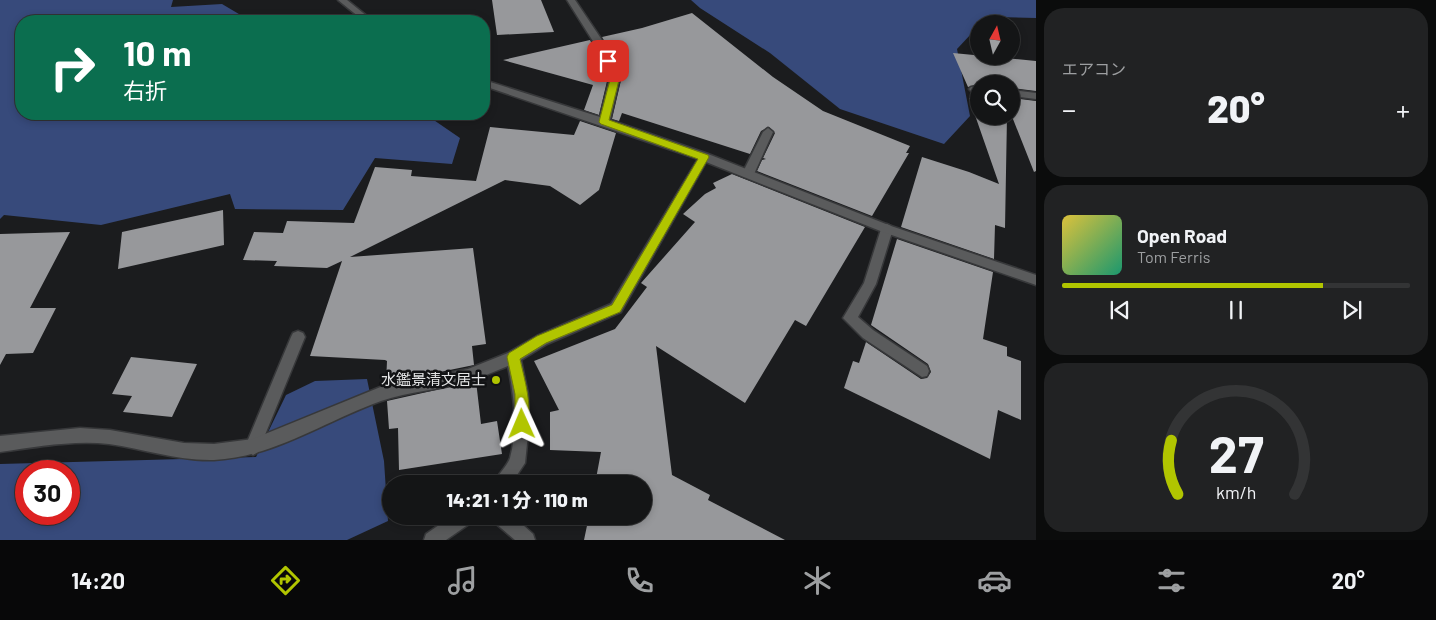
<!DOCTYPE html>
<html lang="ja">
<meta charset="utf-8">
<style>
:root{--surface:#141516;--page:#212223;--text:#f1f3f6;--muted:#9d9fa1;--line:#333435;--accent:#b1c500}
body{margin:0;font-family:Barlow,"Noto Sans JP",sans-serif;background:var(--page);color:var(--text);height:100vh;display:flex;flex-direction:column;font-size:19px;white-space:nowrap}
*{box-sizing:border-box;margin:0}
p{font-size:16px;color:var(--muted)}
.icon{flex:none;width:28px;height:28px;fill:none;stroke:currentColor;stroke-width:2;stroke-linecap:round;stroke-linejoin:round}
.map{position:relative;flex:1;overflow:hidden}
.panel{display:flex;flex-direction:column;gap:8px;padding:8px;background:#0b0c0c;width:400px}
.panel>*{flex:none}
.guide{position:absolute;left:15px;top:15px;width:475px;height:105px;border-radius:20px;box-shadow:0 2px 8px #0003,0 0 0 1px var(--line);background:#0b6e4f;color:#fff;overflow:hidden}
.needle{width:32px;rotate:8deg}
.tools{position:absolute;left:970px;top:15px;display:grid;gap:10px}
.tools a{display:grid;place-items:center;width:50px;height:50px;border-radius:50%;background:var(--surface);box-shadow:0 2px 8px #0003,0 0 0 1px var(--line);font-size:25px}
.speed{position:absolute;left:15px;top:460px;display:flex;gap:10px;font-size:25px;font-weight:700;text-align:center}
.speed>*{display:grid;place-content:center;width:65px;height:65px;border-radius:50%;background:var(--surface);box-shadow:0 2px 8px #0003,0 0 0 1px var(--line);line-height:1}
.speed .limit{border:8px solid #d22;background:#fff;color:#111}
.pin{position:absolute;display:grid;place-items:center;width:42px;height:42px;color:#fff;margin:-21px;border-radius:10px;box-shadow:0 2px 8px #0006}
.me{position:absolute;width:55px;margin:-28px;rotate:359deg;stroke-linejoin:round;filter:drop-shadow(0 0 4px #0008)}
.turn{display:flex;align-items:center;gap:18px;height:105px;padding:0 25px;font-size:22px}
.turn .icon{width:65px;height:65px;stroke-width:2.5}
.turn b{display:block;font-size:35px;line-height:42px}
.big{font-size:38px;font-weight:800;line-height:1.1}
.panel .tile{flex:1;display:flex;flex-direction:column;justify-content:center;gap:8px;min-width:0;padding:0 18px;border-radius:20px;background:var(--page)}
.panel .dial{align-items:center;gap:0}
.dial svg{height:130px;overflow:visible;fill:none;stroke:var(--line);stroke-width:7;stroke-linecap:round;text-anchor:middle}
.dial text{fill:var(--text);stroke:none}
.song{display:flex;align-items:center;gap:15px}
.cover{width:60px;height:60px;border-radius:8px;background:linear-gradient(135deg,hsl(50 70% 55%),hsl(160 70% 35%))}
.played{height:5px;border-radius:2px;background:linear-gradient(90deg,var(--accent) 75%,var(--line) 75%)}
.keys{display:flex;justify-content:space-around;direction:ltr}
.heat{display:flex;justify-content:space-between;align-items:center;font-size:28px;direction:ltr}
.trip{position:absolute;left:382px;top:475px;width:270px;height:50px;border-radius:25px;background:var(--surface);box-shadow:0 2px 8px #0003,0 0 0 1px var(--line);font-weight:800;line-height:50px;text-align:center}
.menu{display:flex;height:80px;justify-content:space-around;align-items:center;background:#080809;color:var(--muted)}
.menu .icon{width:35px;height:35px}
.menu .selected{color:var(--accent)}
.menu b{font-size:22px;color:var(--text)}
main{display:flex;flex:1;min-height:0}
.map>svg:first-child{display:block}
.forest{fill:#374a7b;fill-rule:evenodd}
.building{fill:#97989b}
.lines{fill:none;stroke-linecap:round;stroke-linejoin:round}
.lane-casing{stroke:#37383a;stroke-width:3}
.street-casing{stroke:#37383a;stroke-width:3}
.lane{fill:#5a5b5c;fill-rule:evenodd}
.street{fill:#5a5b5c;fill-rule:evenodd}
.route{fill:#b1c500;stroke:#738000}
.poi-dot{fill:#b1c500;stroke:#121315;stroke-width:2}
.labels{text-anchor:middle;stroke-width:5;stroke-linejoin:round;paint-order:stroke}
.poi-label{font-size:15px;fill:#e4e5e6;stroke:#121315;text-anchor:end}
</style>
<main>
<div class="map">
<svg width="1036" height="540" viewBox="0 0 1036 540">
<rect width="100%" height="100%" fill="#1b1c1e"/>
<path class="forest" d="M0 0H173L171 7 222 4 249 20 21 21V114H425L460 138 452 164 375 158 343 210 235 209 230 194 101 225 4 215 0 219Z
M691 0H1036V18L994 17 995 24H979V33H972L957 49 970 116 944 144 840 109 770 53 700 8Z
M367 379 384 461 388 521 347 540H0V464L256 457 286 395 315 381ZM26 471H69V514H26Z"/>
<path class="building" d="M492 0H541L554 32 497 35Z
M692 13 773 77 823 111 910 146 906 153H909L872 216 757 171 762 160 766 159 763 158 775 133 769 127 761 131 750 154 622 113 619 121 612 119 622 76 602 37 642 28Z
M590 40 608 77 599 115 584 110 593 85 503 60Z
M953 53 1036 61V91L1011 88V84H979L968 87Z
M970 93 979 94V116H1007L1005 228 995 225 994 259 901 227 922 157 969 172 999 184 969 98H973Z
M1011 98 1036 101V171L1034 172 1011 114Z
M580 121 616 133 599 190 580 205 550 186 505 180 350 257 473 248 486 344 472 346 474 365 386 383 387 361 385 360 310 356 342 261 327 268 274 266 277 261 243 260 254 232 283 233 287 221 354 223 375 167 412 170 411 176 476 181 490 127 574 135Z
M732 174 865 227 806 326 795 320 745 403 656 346 672 475 710 495 708 500 785 540H584L589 516H644V484H595L601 452 550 450V412L559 410 534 361 615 329 647 287 641 283 695 222 683 214 705 194 716 188 713 183Z
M223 210 224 245 118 269 122 232Z
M70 232 30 308H56L33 353 6 354 0 365V234Z
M897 239 993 272 983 339 1007 347V356L1021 361V420L998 410 990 459 844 388 853 361 859 363 866 342 921 379 927 378 931 372 928 364 871 325Z
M131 357 197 364 172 417 123 412 132 396 112 394Z
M476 381 481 424 497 421 502 454 399 470 398 428 389 429 387 401Z"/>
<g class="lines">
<defs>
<path id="lane" d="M979 86V92L971 91 969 89 971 87Z
M1011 90 1036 93V99L1011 96Z
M768 128 773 132 754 174 752 177H744L742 174 763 132Z
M887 224 891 226 893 229 876 284 858 317 873 330 927 366 929 371 927 376 922 377 863 338 843 318 864 283 881 229 883 226Z
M298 331 303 333 305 337 258 452 253 455 248 452 245 447 291 337 293 333Z
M492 516H513L533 534 535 540H515L494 522Z"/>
<path id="street" d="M338 0H347L373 21H364Z
M567 0H575L606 46 620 77 610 120 708 154 891 226 1036 275V285L883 232 706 162 621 312 547 344 521 360 528 394 529 424 525 463 511 484H493C497 475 507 467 510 458 518 428 514 396 508 366 495 371 482 377 469 381 441 390 409 391 381 401 325 421 274 457 214 460 178 461 144 449 109 444 73 440 36 447 0 452V436L80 428 110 430 184 443 214 444 253 439 383 386 468 369 508 353 537 336 611 304 698 159 484 86V80L600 117 610 77 596 46Z
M452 516H474L472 522 446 540H424L426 534Z"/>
</defs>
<use href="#lane" class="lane-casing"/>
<use href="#street" class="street-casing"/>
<use href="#lane" class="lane"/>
<use href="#street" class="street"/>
</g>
<path class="route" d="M605 59H611L620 76 609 120 708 155 709 157 620 312 546 343 520 359C524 378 534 410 526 428L522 430 517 428 515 424V394L507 357 509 353 537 336 612 305 698 159 601 124 599 122 611 76 604 61Z"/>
<circle class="poi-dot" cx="496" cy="380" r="5"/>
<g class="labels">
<g class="poi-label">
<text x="486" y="385">水鑑景清文居士</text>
</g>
</g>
</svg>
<div class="tools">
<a><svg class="needle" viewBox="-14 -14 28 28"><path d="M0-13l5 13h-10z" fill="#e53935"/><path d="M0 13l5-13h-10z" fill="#9d9fa1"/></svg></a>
<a><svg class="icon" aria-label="search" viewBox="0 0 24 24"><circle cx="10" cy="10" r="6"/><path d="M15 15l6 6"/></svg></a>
</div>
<div class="speed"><div class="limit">30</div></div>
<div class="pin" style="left:608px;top:61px;background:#d93025"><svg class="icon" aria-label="arrive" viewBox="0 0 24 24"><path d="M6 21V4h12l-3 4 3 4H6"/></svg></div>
<svg class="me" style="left:522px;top:424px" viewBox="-20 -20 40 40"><path d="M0-17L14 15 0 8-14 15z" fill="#b1c500" stroke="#fff" stroke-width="4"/></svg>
<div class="trip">14:21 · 1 分 · 110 m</div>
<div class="guide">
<div class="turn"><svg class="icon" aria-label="right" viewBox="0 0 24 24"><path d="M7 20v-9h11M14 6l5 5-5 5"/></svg><div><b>10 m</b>右折</div></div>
</div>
</div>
<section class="panel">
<div class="tile"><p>エアコン</p>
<div class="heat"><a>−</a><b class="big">20°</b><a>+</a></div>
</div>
<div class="tile">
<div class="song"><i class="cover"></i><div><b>Open Road</b><p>Tom Ferris</p></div></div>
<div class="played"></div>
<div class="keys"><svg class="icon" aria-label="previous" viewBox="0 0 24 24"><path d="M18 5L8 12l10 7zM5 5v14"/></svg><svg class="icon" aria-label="pause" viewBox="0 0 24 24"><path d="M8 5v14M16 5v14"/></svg><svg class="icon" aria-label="next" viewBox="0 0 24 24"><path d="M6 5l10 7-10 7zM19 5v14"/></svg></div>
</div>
<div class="tile dial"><svg viewBox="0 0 100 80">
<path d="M14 69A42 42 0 1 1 86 69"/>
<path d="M14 69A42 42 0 0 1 10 36" stroke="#b1c500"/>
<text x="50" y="56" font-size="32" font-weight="700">27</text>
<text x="50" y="72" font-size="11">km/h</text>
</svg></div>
</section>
</main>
<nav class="menu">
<b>14:20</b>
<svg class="icon selected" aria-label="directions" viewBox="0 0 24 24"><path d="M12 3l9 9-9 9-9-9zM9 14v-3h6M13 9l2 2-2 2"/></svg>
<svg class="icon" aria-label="music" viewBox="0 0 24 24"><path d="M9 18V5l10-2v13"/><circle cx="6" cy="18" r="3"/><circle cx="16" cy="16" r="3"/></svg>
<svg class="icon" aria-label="phone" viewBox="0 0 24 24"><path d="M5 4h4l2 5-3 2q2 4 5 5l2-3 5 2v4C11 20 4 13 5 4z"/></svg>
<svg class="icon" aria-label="climate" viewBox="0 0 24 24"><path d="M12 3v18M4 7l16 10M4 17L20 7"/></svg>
<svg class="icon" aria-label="car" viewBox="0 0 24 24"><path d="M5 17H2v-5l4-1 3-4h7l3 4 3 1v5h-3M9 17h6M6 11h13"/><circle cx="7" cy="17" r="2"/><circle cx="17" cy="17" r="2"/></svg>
<svg class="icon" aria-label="filters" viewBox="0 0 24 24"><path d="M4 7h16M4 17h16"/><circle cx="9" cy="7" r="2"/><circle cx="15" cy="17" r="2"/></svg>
<b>20°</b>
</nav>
